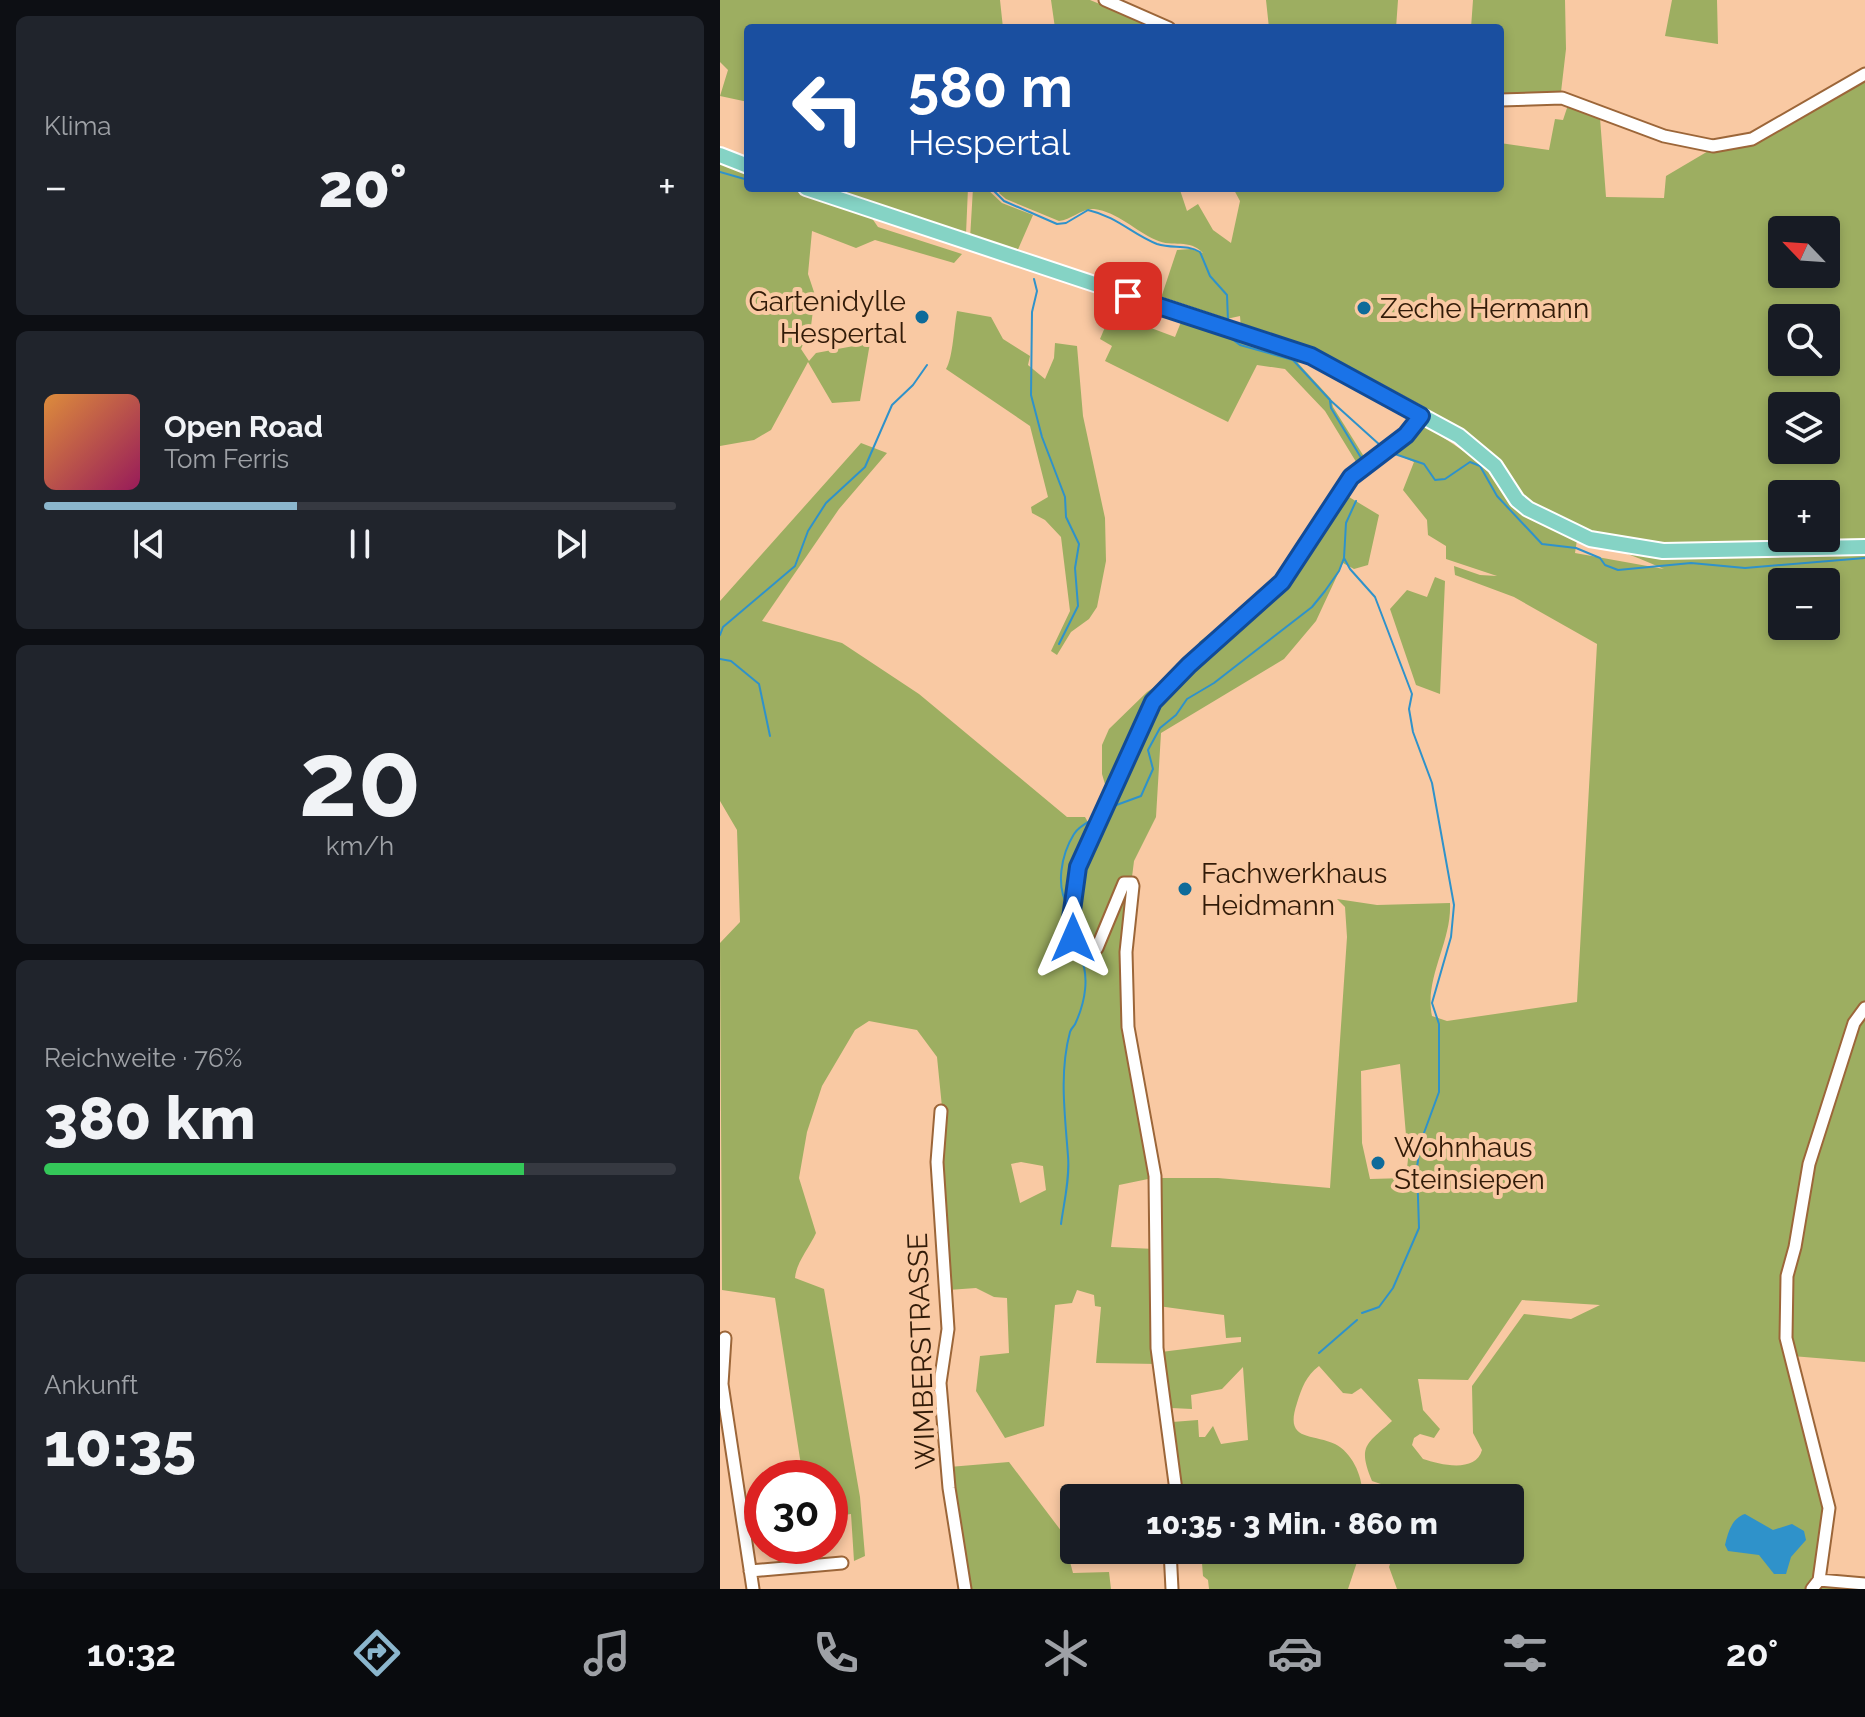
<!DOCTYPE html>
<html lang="de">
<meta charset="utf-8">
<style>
:root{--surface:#171b24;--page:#20242c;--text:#f1f3f6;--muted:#9ea1a6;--line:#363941;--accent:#8bb6cd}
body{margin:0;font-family:Raleway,sans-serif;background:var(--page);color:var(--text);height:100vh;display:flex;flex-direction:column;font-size:30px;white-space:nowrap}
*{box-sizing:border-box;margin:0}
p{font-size:26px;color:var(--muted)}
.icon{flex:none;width:44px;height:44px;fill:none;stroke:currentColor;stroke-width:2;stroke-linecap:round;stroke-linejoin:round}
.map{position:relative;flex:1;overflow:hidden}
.sheet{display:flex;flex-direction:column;gap:16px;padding:16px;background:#0d0f14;width:720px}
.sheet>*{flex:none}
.hud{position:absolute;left:24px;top:24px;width:760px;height:168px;border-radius:8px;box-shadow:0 4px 12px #0003;background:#1a4fa0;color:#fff;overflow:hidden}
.needle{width:52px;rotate:295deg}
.fabs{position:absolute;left:1048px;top:216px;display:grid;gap:16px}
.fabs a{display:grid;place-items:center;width:72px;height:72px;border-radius:8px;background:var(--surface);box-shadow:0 4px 12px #0003;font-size:40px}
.speed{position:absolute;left:24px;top:1460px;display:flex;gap:16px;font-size:40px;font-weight:700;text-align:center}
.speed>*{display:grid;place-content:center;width:104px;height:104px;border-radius:50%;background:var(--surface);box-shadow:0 4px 12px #0003;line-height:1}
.speed .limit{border:12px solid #d22;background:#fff;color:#111}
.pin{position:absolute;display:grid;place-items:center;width:68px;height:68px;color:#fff;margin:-34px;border-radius:16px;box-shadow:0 4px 12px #0006}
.me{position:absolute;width:88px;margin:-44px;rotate:0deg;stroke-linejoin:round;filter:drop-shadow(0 0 6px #0008)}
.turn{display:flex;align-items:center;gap:28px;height:168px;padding:0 32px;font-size:36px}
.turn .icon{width:104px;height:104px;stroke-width:2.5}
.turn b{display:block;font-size:56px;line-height:68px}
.big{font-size:60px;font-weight:800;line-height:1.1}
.sheet .widget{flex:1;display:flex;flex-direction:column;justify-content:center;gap:12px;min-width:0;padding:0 28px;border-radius:12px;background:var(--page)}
.sheet .dial{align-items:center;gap:0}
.dial b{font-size:104px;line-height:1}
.song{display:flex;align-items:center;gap:24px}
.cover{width:96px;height:96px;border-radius:12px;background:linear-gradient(135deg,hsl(30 70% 55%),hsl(330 70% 35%))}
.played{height:8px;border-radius:4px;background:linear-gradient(90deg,var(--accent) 40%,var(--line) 40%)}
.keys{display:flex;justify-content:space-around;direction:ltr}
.heat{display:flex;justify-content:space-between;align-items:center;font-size:44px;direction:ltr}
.charge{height:12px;border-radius:6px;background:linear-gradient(90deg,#34c759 76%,var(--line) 0)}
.trip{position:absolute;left:340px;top:1484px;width:464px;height:80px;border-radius:8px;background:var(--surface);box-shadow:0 4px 12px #0003;font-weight:800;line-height:80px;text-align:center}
.tabs{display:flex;height:128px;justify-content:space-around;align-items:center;background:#090b0e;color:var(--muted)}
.tabs .icon{width:56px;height:56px}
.tabs .selected{color:var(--accent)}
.tabs b{font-size:36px;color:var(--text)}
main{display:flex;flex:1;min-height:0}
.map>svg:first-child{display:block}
.green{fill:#9dae61;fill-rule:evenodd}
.water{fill:#2f92ca}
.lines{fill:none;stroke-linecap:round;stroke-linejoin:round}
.stream{stroke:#2f92ca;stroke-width:2}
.minor-casing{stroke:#9c6639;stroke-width:15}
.major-casing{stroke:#fff;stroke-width:18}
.minor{stroke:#fff;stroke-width:11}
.major{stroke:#85d3c5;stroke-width:14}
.route-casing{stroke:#114b97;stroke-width:20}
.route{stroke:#1a73e8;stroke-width:14}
.poi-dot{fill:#0e6b9a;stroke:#f9c9a3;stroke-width:3}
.labels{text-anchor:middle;stroke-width:8;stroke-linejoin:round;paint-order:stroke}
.poi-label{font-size:28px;fill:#321b08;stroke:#f9c9a3;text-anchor:start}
.street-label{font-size:28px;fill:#321b08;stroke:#f9c9a3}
</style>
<main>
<section class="sheet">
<div class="widget"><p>Klima</p>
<div class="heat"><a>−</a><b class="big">20°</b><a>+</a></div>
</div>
<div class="widget">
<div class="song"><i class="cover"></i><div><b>Open Road</b><p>Tom Ferris</p></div></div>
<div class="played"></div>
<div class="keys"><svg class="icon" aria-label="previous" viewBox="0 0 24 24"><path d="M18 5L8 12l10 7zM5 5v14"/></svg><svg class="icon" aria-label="pause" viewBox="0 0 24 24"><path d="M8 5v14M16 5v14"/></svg><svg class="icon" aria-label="next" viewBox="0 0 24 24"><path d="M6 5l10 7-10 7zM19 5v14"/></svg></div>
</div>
<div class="widget dial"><b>20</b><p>km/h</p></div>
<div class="widget"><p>Reichweite · 76%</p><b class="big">380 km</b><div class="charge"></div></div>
<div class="widget"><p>Ankunft</p><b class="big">10:35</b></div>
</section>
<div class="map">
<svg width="1145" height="1589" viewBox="0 0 1145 1589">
<rect width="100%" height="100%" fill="#f9c9a3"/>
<path class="green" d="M0 0H280L283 28H28V102L0 96 8 70 0 62Z
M331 0H370L438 28H335Z
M546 0H678L676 28H549Z
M753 0H845L846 49 841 92 780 97V28H751Z
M952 0H997L998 44 945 36Z
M1145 78V1362L1072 1356 1113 1509 1104 1576 1145 1581V1589H677L669 1567 675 1550H790V1498H702L652 1481C637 1445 647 1444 672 1421L641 1388 632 1394 623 1393 599 1366C586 1376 582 1387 577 1403 564 1442 591 1433 615 1444 633 1453 644 1479 642 1498H460L452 1422 478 1420 479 1437H485L493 1426 501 1444 528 1440 523 1367 502 1389 471 1395 472 1409 451 1408 441 1352 521 1342V1337L506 1338 504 1315 438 1306V1364L376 1363 381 1307 375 1306 374 1295 357 1290 352 1303 335 1305 324 1426 285 1438 256 1391 260 1356 289 1353 287 1298 274 1297 256 1288 228 1290 221 1163 222 1107 217 1057 197 1030 149 1021 135 1030 102 1086 87 1132 79 1178 96 1233C89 1248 76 1263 75 1278L104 1289 140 1497 145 1556 134 1561 131 1514 110 1517V1478H83L55 1298 2 1290 0 943 20 922 17 830 0 801V601L141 443 167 453 119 509 42 621 122 643 199 694 347 817H365L372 829C356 865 337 916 359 953L373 954 402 891 408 893 403 992 405 1031 434 1178H498L610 1188 627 937 625 907 617 899 657 905 730 903C732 942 704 978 712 1016L727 1021 857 1002 877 644 794 597 735 575 734 566 760 575 777 576 726 559V546L708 535 707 520 683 490 694 462 671 452 703 424 751 456 759 458 800 509 857 540 855 553 944 569C899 549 847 533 808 504 789 489 775 461 756 442L622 366 588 349 521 329 520 316 502 320 440 301 457 250 471 249 483 253C469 238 453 248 436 240 415 231 398 212 374 209 362 208 351 220 339 221L286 199 279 193 282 188H453L460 190 467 211 478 204 493 230 511 243 520 201 513 188H780V143L829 150 835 119 843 120 848 105 880 118 886 197 944 198 946 176 990 150 1040 140ZM1062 230H1106V274H1062ZM1062 318H1106V362H1062ZM1062 406H1106V450H1062ZM1062 494H1106V538H1062ZM1062 582H1106V626H1062ZM680 1064 688 1159 686 1178 650 1179 642 1143 641 1071ZM301 1162 323 1166 326 1190 300 1203 291 1164ZM433 1178 435 1249 391 1247 399 1185ZM802 1300 880 1305 851 1319 804 1314 752 1386 753 1433 762 1450C756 1473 721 1465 703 1459L692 1445 694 1438 700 1434 714 1438 720 1429 703 1410 698 1379 748 1380Z
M0 160 28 173V188H69L149 214 158 227 242 254 234 263 155 240 136 248 92 231 88 274 95 295 91 326 81 349 89 361 96 353 150 343 140 401 112 403 88 362 51 430 34 440 0 446Z
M113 188H248L246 234Z
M253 188H266L282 203 313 215 296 254 250 239Z
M237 311 271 317 283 339 310 356 308 365 325 379 334 358 335 343 357 346 363 416 385 518 386 561 377 607 369 619 351 632 337 655 331 651 350 611 341 537 325 520 312 513 311 507 328 497 310 426 226 369C233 358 234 326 237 311Z
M391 313 455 337 461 322 495 334 496 328 581 358 578 363 611 399 613 407 648 463 638 465 605 411 565 369 537 365 508 422 385 361 392 346 380 339Z
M624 494 659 515 648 565 634 569 623 563 596 621 564 659 441 733 436 817 414 861 412 877 404 882 372 950 361 947 352 919 356 880 387 791 382 774V745L389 729 427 692 460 670 477 654 479 642 537 598 567 583Z
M715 577 725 581 720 694 696 685 670 609 687 590 707 597Z
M289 1462 342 1532 353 1573 389 1572 391 1589H248L229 1467Z
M481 1550H641L628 1589H489L488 1580 483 1576Z"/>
<path class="water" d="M1025 1514 1053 1530 1072 1524 1084 1531 1086 1540 1071 1557 1066 1574H1054L1039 1555 1008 1551 1005 1545C1008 1532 1012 1518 1025 1514Z"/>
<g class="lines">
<path class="stream" d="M0 172 28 180
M271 188 284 201 337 224 346 223 368 210C398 217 413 235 437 244 453 249 466 244 480 252L490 276 507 295 508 321
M314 279 317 291 312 312 311 395 322 437 345 497 346 517 359 544 355 568 358 606 339 644
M508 336 520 345 573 360 610 400 661 446
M610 401 611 408 643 461
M669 452 704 464 715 480 725 479 750 462 760 466 777 496 822 544 856 548 880 558 885 565 898 570 971 563 1025 568 1145 558
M624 558 630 569 655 597 692 694 689 709 693 732 712 783 734 905 731 937 712 1003 719 1024V1092L701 1141 697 1167 699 1228 673 1288 659 1307 642 1313
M0 635 3 627 75 566 88 531 106 503 145 467 172 405 193 385 207 365
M0 659 11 661 39 684 50 736
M391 807 421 796 433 769 428 750 440 728 456 715 467 699 494 683 592 607 605 591 619 571 624 558 626 523 636 501
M349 908C335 887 341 855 354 834 358 827 368 822 375 818
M341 1224C344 1202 350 1178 348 1156 345 1115 339 1073 350 1032 351 1028 355 1026 356 1022 365 1002 370 976 360 956
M599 1353 637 1320"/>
<defs>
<path id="minor" d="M385 0 449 28
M780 100 842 98 944 136 993 146 1032 139 1145 74
M221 1111 217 1162 228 1329 220 1383 229 1488 245 1589
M5 1338 2 1384 33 1589
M457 1498 437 1348 435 1176 408 1027 406 952 413 886 412 883H404L377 948 367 953 361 951 353 938 351 920 357 872 433 702 469 665 562 582 631 477 686 435 701 416
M450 1550 452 1589
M30 1571 122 1563
M1099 1580 1145 1584
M1092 1589 1099 1580 1109 1508 1066 1338 1067 1276 1075 1247 1089 1164 1134 1023 1145 1008"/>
<path id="major" d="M0 155 28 166
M86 188 591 356 739 436 775 466 797 500 808 509 870 539 943 551 1145 547"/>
</defs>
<use href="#minor" class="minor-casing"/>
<use href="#major" class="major-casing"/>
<use href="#minor" class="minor"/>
<use href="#major" class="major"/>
</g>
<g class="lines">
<defs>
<path id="route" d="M353 938 351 918 358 867 433 702 469 665 562 582 631 477 686 435 701 416 591 356 408 296"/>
</defs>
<use href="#route" class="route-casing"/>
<use href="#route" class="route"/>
</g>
<g class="poi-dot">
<circle cx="644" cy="308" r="8"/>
<circle cx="202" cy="317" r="8"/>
<circle cx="465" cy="889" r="8"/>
<circle cx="658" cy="1163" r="8"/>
</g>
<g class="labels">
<g class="poi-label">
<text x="186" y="311" text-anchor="end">Gartenidylle<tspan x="186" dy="32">Hespertal</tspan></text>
<text x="660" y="318">Zeche Hermann</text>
<text x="481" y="883">Fachwerkhaus<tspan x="481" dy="32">Heidmann</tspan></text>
<text x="674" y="1157">Wohnhaus<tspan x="674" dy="32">Steinsiepen</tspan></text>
</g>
<g class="street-label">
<text transform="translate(201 1351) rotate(-92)" y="10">WIMBERSTRASSE</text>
</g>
</g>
</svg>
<div class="fabs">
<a><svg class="needle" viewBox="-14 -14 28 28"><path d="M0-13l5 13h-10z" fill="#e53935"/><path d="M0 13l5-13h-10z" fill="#9ea1a6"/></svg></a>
<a><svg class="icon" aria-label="search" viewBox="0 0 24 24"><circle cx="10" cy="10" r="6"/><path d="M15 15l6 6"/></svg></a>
<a><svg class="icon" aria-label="layers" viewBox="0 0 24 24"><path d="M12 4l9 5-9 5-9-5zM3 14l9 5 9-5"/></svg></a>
<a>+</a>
<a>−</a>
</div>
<div class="speed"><div class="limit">30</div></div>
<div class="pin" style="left:408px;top:296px;background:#d93025"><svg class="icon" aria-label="arrive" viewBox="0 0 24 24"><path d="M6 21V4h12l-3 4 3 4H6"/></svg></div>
<svg class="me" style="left:353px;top:938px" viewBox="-20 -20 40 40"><path d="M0-17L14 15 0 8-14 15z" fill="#1a73e8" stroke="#fff" stroke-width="4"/></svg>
<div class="trip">10:35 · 3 Min. · 860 m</div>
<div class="hud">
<div class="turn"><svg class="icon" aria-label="left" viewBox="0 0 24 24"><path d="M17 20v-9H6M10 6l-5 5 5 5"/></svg><div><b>580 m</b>Hespertal</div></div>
</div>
</div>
</main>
<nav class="tabs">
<b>10:32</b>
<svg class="icon selected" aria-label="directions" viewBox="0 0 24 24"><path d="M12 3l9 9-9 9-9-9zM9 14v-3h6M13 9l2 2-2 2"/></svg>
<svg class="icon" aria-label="music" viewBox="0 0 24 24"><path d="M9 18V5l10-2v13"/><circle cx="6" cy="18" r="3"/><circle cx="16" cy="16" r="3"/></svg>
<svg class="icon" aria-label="phone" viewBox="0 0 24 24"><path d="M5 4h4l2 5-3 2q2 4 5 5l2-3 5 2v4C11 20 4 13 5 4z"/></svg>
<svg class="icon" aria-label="climate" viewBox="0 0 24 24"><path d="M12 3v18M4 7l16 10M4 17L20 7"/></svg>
<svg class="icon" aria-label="car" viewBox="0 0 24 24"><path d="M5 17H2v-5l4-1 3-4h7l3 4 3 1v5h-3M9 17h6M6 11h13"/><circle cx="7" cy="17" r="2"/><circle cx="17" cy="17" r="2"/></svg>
<svg class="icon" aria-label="filters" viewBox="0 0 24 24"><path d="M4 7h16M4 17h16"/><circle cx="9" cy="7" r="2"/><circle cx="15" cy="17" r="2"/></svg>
<b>20°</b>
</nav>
